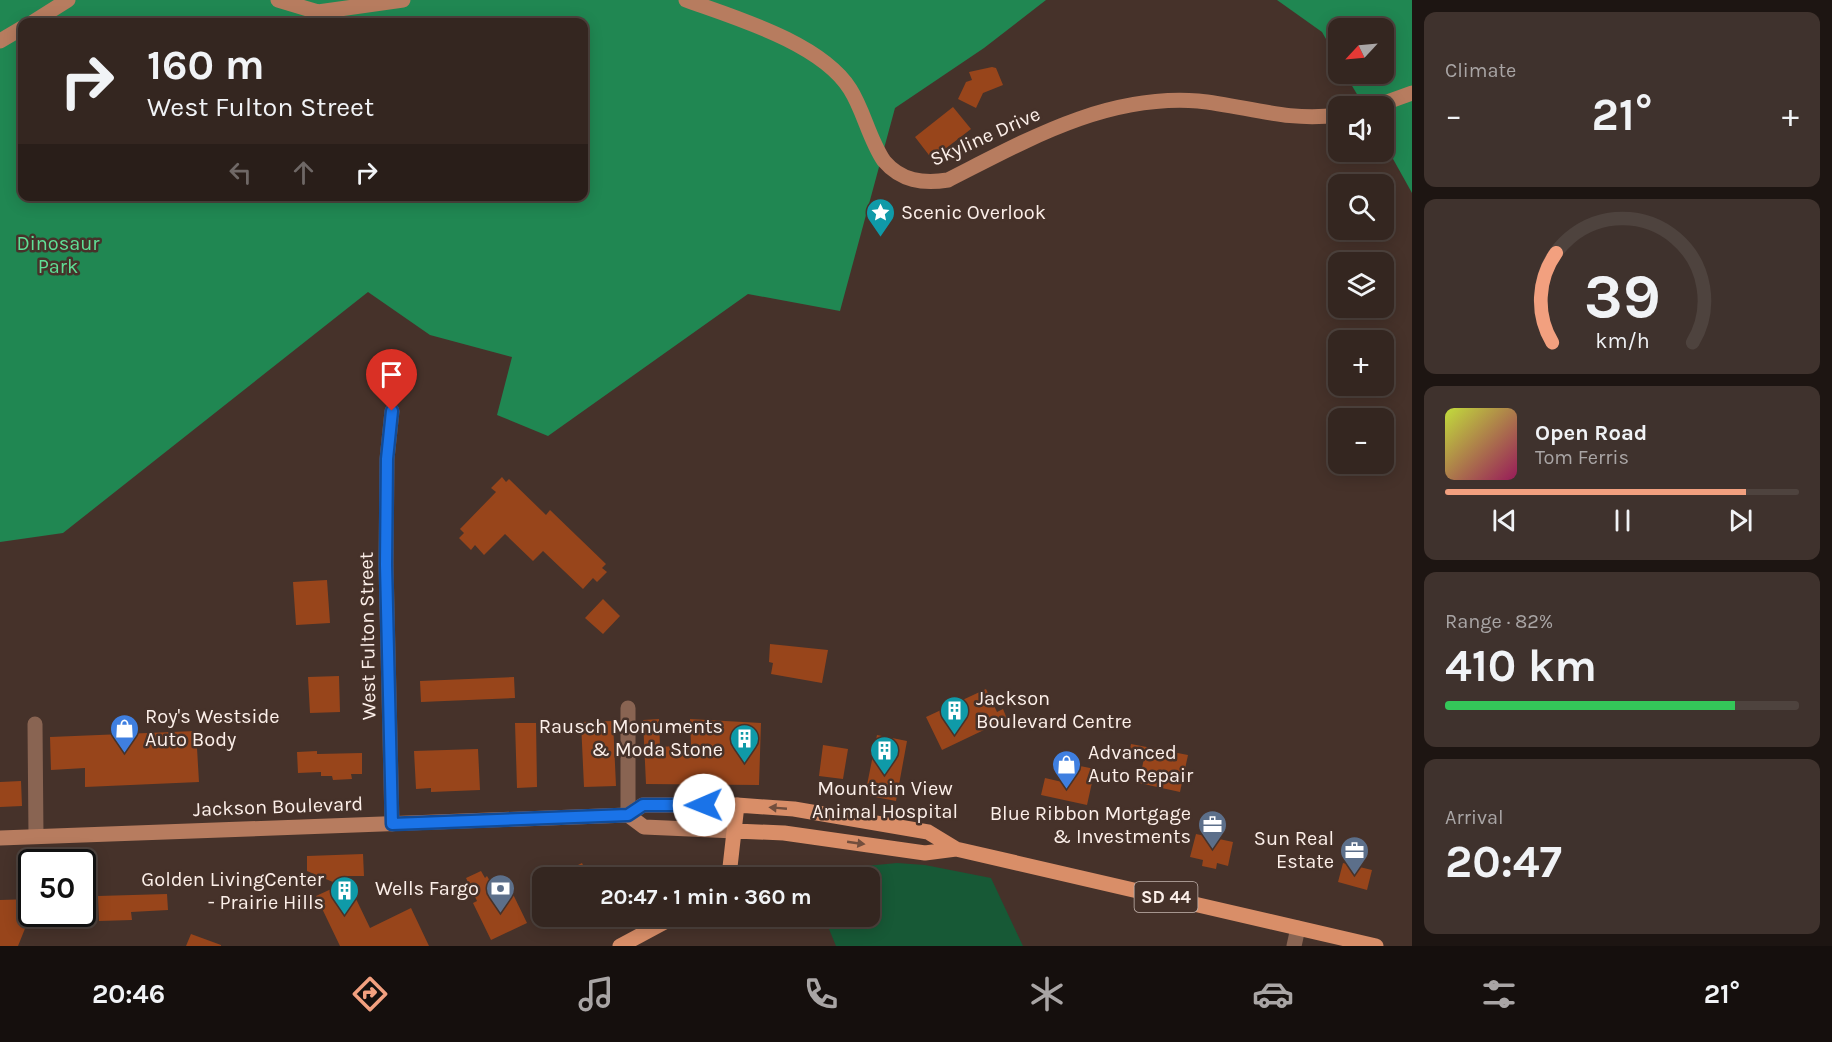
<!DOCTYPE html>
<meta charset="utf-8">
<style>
:root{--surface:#342620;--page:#3f322d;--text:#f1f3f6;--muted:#a9a5a5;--line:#4e433e;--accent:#f2a07f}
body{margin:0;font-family:Karla,sans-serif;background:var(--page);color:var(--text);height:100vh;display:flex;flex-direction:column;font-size:22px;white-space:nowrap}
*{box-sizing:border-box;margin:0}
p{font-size:20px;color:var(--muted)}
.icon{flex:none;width:33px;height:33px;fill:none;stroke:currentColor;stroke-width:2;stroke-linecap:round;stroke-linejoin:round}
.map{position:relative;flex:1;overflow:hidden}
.drawer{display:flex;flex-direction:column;gap:12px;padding:12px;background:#1d1512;width:420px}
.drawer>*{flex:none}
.guide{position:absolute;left:18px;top:18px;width:570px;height:183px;border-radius:12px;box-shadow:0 3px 15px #0003,0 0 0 2px var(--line);background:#342620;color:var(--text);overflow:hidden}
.needle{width:39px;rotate:244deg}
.controls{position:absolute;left:1328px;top:18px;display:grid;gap:12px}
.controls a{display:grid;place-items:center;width:66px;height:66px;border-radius:12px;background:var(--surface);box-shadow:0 3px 15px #0003,0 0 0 2px var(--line);font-size:30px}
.speed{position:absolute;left:18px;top:849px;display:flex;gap:12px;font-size:30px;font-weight:700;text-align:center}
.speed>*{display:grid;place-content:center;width:78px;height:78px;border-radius:50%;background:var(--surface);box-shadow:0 3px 15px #0003,0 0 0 2px var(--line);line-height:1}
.speed .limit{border:3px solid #111;border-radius:9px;background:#fff;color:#111}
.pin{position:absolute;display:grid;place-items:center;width:51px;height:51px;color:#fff;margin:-62px -26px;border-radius:50% 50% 50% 0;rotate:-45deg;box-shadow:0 0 6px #0007}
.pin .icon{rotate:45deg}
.me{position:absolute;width:66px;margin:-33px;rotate:269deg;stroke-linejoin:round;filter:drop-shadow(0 0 4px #0008)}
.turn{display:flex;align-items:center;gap:21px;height:126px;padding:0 30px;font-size:27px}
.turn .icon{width:78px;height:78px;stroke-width:2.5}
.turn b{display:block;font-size:42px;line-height:51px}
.lanes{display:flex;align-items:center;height:57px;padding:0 30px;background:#0003;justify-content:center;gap:30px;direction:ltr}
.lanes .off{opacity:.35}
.big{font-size:45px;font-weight:700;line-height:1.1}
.drawer .tile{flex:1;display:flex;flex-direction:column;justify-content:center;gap:9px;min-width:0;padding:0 21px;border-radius:12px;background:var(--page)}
.drawer .dial{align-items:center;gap:0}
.dial svg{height:156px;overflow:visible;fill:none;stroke:var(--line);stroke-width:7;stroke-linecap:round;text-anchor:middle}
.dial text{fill:var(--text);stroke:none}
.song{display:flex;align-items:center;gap:18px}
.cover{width:72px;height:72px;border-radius:9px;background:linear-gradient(135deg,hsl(70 70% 55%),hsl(330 70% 35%))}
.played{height:6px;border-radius:3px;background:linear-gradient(90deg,var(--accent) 85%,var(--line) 85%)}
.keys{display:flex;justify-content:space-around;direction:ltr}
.heat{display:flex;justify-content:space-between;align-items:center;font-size:33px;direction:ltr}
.charge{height:9px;border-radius:4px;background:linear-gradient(90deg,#34c759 82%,var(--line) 0)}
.trip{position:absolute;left:532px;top:867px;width:348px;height:60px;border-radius:12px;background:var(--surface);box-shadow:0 3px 15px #0003,0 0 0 2px var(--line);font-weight:700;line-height:60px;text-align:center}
.tabs{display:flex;height:96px;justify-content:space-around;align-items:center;background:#150f0d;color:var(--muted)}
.tabs .icon{width:42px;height:42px}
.tabs .active{color:var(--accent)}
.tabs b{font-size:27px;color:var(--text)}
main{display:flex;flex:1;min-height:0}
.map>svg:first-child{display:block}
.green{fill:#175936}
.forest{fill:#208752;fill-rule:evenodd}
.building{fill:#98451b}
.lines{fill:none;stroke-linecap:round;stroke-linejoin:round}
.street{stroke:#896452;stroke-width:15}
.secondary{stroke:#b77c5f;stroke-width:15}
.primary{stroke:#d98e68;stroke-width:15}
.oneway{fill:#724e3d}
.route-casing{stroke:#114b97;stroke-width:15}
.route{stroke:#1a73e8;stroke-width:10}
.labels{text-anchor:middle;stroke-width:5;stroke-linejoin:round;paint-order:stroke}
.shield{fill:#46322a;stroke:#c5b6b0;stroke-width:1.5}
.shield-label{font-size:18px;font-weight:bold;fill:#fcefe9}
.street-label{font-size:20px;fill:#fcefe9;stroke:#46322a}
.poi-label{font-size:20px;fill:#fcefe9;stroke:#46322a;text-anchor:end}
.park-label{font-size:20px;fill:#60df96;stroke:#46322a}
</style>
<main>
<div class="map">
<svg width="1412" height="946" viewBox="0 0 1412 946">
<rect width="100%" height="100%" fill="#46322a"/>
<path class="green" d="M897 863 925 865 991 878 1023 946H836L824 917 870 916V878L843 877 866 866Z"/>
<path class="forest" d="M0 0H1046L984 48 895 108 840 311 748 294 548 436 497 415 512 357 430 335 368 292 63 533 0 542ZM22 22H584V196H22Z
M1277 0H1412V193L1383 141V106H1364L1345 74H1383V28H1338V60L1322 32Z"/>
<path class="building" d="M992 67 996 68 1003 85 983 93 976 108 958 99 966 82 972 80 969 72Z
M953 107 971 129 932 159 915 137Z
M502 477 506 482 509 479 546 515 550 510 606 564 602 568 607 572 597 582 593 578 583 589 543 551 533 561 505 534 484 555 475 545 471 550 459 538 464 533 460 529 496 492 491 488Z
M327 580 330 623 296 625 293 582Z
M603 599 620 616 603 634 585 618Z
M770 644 828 650 822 683 771 674 773 663 769 662Z
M339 676 340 712 310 713 308 677Z
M514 677 515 698 421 702 420 681Z
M986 689 997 712 1003 709 1007 719 942 750 926 717Z
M659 719 660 747 691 745 690 719 761 723 759 785 646 784 643 720Z
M613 721 616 786 584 787 581 722Z
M515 723H536L537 787 517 788Z
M196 731 199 782 85 787V768L51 770 50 737Z
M877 735 907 741 896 801 865 795Z
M1131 744 1188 755 1180 792 1139 783 1144 758 1129 754Z
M823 745 848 749 843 779 819 776Z
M478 749 480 790 431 792V788L416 789 414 751Z
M317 751V754L362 753V774H351L352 779 333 780 332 776H321V772L298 773 297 752Z
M1075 765 1095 769 1087 805 1041 795 1045 778 1071 784Z
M21 781 22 806 0 807V782Z
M1196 834 1233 842 1228 866 1217 863 1216 869 1202 866 1203 860 1190 857Z
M363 854 364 876H345L370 928 411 908 429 946H340L316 896 340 885 307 871V856Z
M582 863 589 878H552Z
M1343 863 1372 870 1367 890 1338 882Z
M481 871 485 878 487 876 491 883 493 881 498 891 509 886 527 923 491 940 473 903 477 901 466 878Z
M167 894 168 910 131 912 132 920 99 921 98 896Z
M32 899V911L18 946H0V900Z
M191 934 221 945V946H186Z"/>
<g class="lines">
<path class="street" d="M392 411 387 459 386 565 392 824
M35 724 36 836
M628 815V708
M1294 946 1298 928"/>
<path class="secondary" d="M278 0 318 12 403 0
M686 0C736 18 821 43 850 89 864 111 869 139 884 161 901 181 923 184 948 180 1027 140 1106 94 1198 101 1247 106 1287 122 1338 115
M33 22 68 0
M0 41 22 28
M1376 106 1412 93
M628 815 644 827 735 831
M0 838 628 815 643 805H737"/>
<path class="primary" d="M735 831 784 833 925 853 956 849 1376 946
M724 878 730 867 737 805 794 809 928 832 956 849
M620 946 676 916"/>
</g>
<defs><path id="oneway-solid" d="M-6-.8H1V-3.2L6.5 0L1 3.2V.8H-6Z" transform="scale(1.5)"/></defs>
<g class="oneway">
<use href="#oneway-solid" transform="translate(778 808) rotate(-175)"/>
<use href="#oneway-solid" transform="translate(856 843) rotate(8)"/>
</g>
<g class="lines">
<defs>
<path id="route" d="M392 411 387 459 386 565 392 824 628 815 643 805H704"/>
</defs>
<use href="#route" class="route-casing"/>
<use href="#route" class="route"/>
</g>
<defs>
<symbol id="sight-pin" viewBox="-11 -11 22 30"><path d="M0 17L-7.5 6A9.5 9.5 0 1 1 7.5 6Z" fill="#0f9aa8" stroke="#46322a"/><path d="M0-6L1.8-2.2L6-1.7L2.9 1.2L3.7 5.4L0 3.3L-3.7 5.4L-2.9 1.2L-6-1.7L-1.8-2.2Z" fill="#fff"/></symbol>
<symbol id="building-pin" viewBox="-11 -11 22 30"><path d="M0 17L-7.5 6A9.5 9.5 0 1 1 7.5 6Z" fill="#0f9aa8" stroke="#46322a"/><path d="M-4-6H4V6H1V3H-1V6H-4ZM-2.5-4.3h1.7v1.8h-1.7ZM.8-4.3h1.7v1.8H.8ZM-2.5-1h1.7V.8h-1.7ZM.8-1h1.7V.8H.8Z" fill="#fff"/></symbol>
<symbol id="shop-pin" viewBox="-11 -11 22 30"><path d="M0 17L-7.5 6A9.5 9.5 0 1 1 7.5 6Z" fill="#3f7fe0" stroke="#46322a"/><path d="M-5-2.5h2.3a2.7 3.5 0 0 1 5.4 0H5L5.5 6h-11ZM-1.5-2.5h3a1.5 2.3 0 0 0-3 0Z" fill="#fff"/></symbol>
<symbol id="office-pin" viewBox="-11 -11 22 30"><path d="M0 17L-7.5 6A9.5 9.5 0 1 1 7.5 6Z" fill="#5c6f8a" stroke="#46322a"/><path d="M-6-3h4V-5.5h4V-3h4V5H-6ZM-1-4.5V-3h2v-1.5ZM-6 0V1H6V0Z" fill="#fff"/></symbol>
<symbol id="bank-pin" viewBox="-11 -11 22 30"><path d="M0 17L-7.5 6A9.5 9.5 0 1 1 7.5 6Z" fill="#5c6f8a" stroke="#46322a"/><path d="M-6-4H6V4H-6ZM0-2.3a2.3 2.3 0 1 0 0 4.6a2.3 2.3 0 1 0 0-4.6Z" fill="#fff"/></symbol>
</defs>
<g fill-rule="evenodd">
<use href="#sight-pin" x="864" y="196" width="33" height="45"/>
<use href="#building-pin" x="938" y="694" width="33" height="45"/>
<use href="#shop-pin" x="108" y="712" width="33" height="45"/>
<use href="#building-pin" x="728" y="722" width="33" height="45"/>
<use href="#building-pin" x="868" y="734" width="33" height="45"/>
<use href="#shop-pin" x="1050" y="748" width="33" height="45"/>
<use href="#office-pin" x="1196" y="808" width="33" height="45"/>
<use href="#office-pin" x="1338" y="834" width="33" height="45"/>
<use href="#bank-pin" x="484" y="872" width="33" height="45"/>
<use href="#building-pin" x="328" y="874" width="33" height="45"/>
</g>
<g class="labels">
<rect class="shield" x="1134.5" y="882" width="63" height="30" rx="4.5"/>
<g class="shield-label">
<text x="1166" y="903">SD 44</text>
</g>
<g class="street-label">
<text transform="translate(985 136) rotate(-24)" y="7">Skyline Drive</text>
<text transform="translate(367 636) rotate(-91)" y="7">West Fulton Street</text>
<text transform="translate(278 806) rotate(-2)" y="7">Jackson Boulevard</text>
</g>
<g class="poi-label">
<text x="901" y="219" text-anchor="start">Scenic Overlook</text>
<text x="976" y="705" text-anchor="start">Jackson<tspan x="976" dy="23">Boulevard Centre</tspan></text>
<text x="145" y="723" text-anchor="start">Roy's Westside<tspan x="145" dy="23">Auto Body</tspan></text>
<text x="723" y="733">Rausch Monuments<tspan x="723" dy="23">&amp; Moda Stone</tspan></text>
<text x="1088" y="759" text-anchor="start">Advanced<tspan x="1088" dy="23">Auto Repair</tspan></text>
<text x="885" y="795" text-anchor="middle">Mountain View<tspan x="885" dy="23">Animal Hospital</tspan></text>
<text x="1191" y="820">Blue Ribbon Mortgage<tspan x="1191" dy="23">&amp; Investments</tspan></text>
<text x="1334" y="845">Sun Real<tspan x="1334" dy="23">Estate</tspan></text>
<text x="324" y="886">Golden LivingCenter<tspan x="324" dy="23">- Prairie Hills</tspan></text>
<text x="479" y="895">Wells Fargo</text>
</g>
<g class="park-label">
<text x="58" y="250">Dinosaur<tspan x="58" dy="23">Park</tspan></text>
</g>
</g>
</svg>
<div class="controls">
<a><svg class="needle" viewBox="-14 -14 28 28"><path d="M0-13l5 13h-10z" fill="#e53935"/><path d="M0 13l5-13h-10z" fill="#a9a5a5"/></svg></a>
<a><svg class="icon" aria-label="sound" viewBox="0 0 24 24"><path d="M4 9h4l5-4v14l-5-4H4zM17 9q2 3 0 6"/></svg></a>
<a><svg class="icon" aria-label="search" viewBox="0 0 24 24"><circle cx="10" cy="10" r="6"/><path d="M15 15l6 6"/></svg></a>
<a><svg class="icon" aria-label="layers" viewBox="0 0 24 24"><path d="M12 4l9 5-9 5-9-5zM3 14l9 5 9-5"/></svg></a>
<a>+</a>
<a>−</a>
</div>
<div class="speed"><div class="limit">50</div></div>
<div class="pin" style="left:392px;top:411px;background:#d93025"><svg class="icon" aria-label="arrive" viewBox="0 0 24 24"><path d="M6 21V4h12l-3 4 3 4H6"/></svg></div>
<svg class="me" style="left:704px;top:805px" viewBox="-20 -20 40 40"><circle r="19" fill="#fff"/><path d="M0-13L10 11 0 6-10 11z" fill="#1a73e8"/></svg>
<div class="trip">20:47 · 1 min · 360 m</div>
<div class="guide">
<div class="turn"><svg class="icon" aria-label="right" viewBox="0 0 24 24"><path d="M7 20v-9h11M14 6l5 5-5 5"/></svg><div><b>160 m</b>West Fulton Street</div></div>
<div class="lanes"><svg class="icon off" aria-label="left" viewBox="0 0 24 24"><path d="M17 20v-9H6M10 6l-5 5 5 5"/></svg><svg class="icon off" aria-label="ahead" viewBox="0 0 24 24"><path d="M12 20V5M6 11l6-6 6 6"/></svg><svg class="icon" aria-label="right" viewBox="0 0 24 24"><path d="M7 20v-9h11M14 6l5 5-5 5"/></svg></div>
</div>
</div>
<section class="drawer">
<div class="tile"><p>Climate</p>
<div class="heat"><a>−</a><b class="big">21°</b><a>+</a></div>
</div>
<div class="tile dial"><svg viewBox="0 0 100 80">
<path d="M14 69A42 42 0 1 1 86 69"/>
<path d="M14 69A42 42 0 0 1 16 23" stroke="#f2a07f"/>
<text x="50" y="56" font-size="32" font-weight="700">39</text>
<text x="50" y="72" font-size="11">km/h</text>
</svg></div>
<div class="tile">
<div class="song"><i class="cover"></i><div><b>Open Road</b><p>Tom Ferris</p></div></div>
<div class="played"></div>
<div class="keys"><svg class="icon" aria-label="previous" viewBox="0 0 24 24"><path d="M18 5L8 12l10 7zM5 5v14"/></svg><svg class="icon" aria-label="pause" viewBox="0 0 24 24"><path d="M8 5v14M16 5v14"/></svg><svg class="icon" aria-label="next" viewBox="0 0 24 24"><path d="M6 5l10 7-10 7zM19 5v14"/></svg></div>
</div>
<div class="tile"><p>Range · 82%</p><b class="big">410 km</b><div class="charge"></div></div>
<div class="tile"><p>Arrival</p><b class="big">20:47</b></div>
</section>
</main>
<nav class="tabs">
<b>20:46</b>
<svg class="icon active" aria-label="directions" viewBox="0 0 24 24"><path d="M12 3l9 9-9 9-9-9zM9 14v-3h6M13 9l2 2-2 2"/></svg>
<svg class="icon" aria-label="music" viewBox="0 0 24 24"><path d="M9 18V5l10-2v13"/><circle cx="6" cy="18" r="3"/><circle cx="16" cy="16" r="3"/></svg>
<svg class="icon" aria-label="phone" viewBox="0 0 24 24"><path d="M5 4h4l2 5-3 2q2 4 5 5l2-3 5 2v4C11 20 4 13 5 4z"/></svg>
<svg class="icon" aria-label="climate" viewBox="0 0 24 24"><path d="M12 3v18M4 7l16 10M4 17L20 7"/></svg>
<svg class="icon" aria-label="car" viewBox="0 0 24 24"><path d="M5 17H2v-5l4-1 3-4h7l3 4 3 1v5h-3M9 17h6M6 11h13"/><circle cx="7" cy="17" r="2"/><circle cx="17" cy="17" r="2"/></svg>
<svg class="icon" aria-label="filters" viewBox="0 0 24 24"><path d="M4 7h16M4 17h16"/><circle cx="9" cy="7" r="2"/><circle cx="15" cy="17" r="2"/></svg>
<b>21°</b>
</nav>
